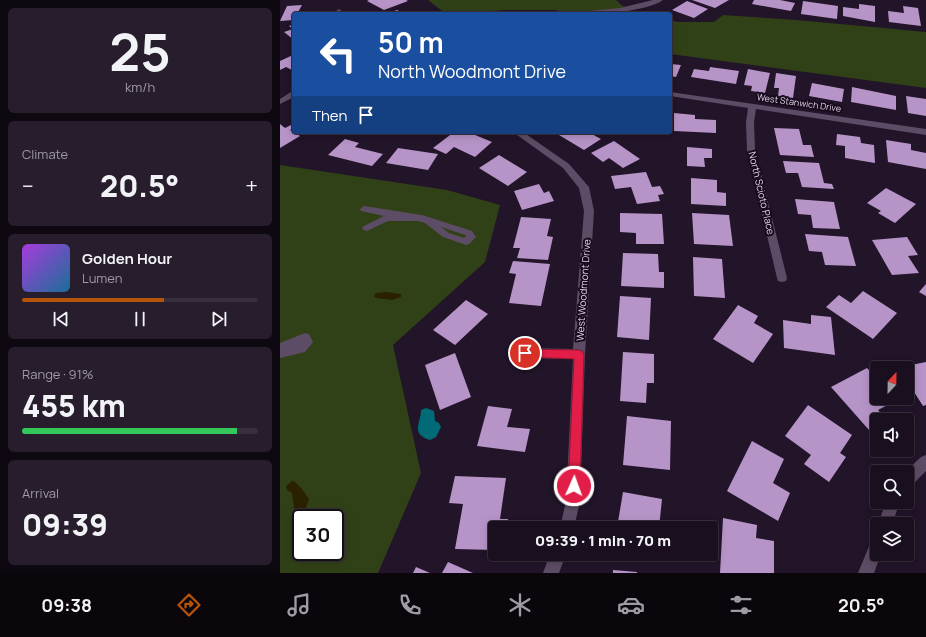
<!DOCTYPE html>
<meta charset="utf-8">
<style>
:root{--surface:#1a0f1f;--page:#271d2c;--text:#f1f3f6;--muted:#9f9ca4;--line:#382f3d;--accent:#b45309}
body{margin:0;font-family:Manrope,sans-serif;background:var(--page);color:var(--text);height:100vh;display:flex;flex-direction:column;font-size:15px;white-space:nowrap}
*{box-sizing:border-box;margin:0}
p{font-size:13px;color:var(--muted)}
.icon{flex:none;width:22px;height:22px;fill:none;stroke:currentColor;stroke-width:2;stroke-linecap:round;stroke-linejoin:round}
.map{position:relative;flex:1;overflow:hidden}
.sheet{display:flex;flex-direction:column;gap:8px;padding:8px;background:#0e0811;width:280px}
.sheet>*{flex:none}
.guide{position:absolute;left:12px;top:12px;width:380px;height:122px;border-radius:4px;box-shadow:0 2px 10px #0003,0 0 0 1px var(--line);background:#1a4fa0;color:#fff;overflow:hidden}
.needle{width:26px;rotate:22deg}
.tools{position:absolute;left:590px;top:361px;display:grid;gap:8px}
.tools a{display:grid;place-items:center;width:44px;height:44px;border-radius:4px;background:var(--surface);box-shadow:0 2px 10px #0003,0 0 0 1px var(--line);font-size:20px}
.speed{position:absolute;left:12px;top:509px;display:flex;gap:8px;font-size:20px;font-weight:700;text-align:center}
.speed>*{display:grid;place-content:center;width:52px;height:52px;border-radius:50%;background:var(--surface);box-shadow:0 2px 10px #0003,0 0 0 1px var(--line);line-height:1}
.speed .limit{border:2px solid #111;border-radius:6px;background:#fff;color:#111}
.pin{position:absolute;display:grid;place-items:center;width:34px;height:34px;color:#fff;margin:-17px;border:2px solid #fff;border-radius:50%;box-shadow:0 1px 4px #0007}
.me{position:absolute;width:44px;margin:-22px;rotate:2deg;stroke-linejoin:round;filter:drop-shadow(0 0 3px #0008)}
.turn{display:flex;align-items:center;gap:14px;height:84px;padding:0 20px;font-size:18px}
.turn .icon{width:52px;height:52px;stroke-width:2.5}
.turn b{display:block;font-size:28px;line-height:34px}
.then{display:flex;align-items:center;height:38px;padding:0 20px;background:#0003;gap:8px;font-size:15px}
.big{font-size:30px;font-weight:800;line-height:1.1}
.sheet .widget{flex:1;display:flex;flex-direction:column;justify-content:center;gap:6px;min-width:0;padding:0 14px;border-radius:6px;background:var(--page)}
.sheet .dial{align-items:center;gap:0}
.dial b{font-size:52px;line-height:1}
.song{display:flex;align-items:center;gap:12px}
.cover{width:48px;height:48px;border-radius:6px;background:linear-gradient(135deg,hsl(280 70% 55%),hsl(200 70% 35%))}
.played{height:4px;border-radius:2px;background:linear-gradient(90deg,var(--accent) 60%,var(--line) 60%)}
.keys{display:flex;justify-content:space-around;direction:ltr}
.heat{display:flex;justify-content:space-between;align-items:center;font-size:22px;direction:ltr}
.charge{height:6px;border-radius:3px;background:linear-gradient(90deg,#34c759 91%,var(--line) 0)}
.trip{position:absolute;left:208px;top:521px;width:230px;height:40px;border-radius:4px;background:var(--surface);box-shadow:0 2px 10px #0003,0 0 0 1px var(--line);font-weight:800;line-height:40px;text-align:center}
.tabs{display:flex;height:64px;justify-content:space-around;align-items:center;background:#0a060c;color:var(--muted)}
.tabs .icon{width:28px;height:28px}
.tabs .selected{color:var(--accent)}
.tabs b{font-size:18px;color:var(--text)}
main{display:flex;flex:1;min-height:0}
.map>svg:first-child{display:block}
.green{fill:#314117;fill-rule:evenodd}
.sand{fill:#292101}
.water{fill:#006b77}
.building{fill:#b794c8}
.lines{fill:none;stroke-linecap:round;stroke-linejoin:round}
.service{fill:#5d4c65;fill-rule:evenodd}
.minor{fill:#5d4c65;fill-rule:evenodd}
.route{fill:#e11d48;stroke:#92132f}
.labels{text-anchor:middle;stroke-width:4;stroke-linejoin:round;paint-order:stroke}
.far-street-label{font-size:9px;fill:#ded5e3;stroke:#190b1f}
.street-label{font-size:10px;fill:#ded5e3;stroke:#190b1f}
</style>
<main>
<section class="sheet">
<div class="widget dial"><b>25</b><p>km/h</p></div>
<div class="widget"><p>Climate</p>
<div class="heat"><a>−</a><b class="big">20.5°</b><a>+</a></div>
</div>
<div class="widget">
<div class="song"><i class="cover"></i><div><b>Golden Hour</b><p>Lumen</p></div></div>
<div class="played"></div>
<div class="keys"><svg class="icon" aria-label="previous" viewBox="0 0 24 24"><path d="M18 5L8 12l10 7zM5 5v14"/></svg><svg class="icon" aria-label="pause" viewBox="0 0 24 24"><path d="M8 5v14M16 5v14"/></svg><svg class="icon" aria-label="next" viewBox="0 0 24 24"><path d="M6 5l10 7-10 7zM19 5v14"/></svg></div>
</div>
<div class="widget"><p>Range · 91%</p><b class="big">455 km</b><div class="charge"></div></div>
<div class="widget"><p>Arrival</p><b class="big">09:39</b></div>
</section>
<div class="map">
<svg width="646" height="573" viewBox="0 0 646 573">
<rect width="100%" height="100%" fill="#221429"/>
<path class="green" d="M148 0H336C342 6 351 12 360 14H277V10H226L166 14Z
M443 15 517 20 646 32V88L390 54V20L397 22H434Z
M0 165 167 190 220 205 205 262 113 345 141 473 98 573H0ZM21 518H55V552H21Z"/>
<path class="sand" d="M107 292 121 294V297L112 300 96 298 94 296 96 293Z
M12 481H14L22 489 29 499 26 508 16 512 14 509 12 493 7 490 6 486Z"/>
<path class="water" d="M146 408 154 411 155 421 159 423 161 427 156 437 150 440C130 434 141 423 141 410Z"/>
<path class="building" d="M89 0H126L128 1 104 10 87 1Z
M412 0H449L435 8Z
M474 0H500L515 3 511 11 472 4Z
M407 1 428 9 414 18 392 10Z
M523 1 558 6 557 19 521 14Z
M579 4 595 6V22L563 16V7L579 9Z
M22 5 17 14H14V20L0 21 7 6Z
M623 6 638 8 641 26 609 22 608 11 624 13Z
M117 10 124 14 129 12 133 14H106Z
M14 24V40L4 32 13 29 9 26Z
M13 55 14 71 6 67 0 70V61Z
M390 64 401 65 396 77 390 76Z
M430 67 459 71 456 84 411 77 414 69 429 71Z
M468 69 490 73 485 93 471 91 472 86 464 85Z
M496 73 516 76 513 98 498 96 499 88H494Z
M532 83 564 89 562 102 529 96Z
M572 87 616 96V110L571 102Z
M626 96 646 99V116L628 113Z
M394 113 415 115V119L436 120V133L394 131Z
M0 124 5 128 11 125 14 126V128L10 130 20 136 0 148Z
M494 128 519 129 523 145H531L534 157 500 155Z
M174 132H188L212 142 195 157 174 147 166 154 153 148Z
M274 132H308L321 139 304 150Z
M557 134 580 137 581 143 594 145 595 163 565 158V146L556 145Z
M65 139 79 143 75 147 103 154 92 166 48 155Z
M606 140 631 144V150L646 153V169L608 162Z
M334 141 360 159 343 168 329 158 323 162 311 153Z
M407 147 432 149V158H424L425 167 407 166Z
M118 148 158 154 148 170 106 163Z
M219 155 247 172 228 186 199 168Z
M503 161 539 163 544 183 552 184 554 189 522 187 518 173H506Z
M366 172 372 187 380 186 384 194 378 195 380 201 357 204 351 187 335 189 331 176Z
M411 178 437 180V192L446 193V206L411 204Z
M259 184 264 193 269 191 274 201 242 210 234 191Z
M606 188 636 204 615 223 598 213 601 211 587 203Z
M515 199 554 202 560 229 533 228 531 215 518 214Z
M340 213 382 214 384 244H356V233L340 232Z
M412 213 449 215 453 246 414 244Z
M241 217 271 219 267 236 273 237 268 260 237 258 240 248H233Z
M525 234 568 237 576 266 545 265 542 252 529 251Z
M627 237 638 255 628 256 639 273 612 275 592 240Z
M343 253 378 254 379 272H384V288L341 286Z
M413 257 442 259 445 298 414 296Z
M233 261 270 264 261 306 229 303 236 274 229 273Z
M646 284V296L639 292Z
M583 291 617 313 593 339 546 307 559 295 571 303Z
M340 296 371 298 369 340 337 337Z
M186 300 208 314 175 345 153 330Z
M458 305 478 316 474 323 493 334 473 363 433 339Z
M531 315 551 317 555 355 504 348 503 320 531 324Z
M343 352 374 354V383H367L366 403 340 401Z
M175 353 191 397 160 410 145 365Z
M646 362V405L643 406 627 381V368L621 367Z
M587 368 597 379V398H615L617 400 598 410 607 420H597V426L589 430 551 387Z
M528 405 572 435 560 453 566 457 549 482 524 464 531 455 505 436Z
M208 406 232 409 227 427 250 429 245 452 197 446Z
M347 416 391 421 390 470 343 465Z
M472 441 504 459 493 483 510 493 498 521 447 491Z
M175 476 226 478 220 519H228L226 528H215V550L175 549 183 504 169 503Z
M343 492 382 499 379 528H337Z
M443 518 477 525 476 538 494 541V573H440Z
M346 554H363V558L346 555Z
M168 562 193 573H162Z
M136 567 150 573H133Z
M333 570 357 572V573H333Z"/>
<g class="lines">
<path class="service" d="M84 206 142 215 192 231 196 237 189 244 186 245 163 237 145 223 138 221H108L87 231 84 230 82 228 84 226 104 216 81 211 80 209ZM161 227 185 235 186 236 184 238 169 233Z
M25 333 29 334 33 342 25 352 0 358V343Z"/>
<path class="minor" d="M373 0H383C367 12 317 14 297 14L300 12 340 8Z
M59 9 66 14H59L56 11Z
M11 92H14V97L0 104V99Z
M390 92 646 129V135L476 109 474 122 475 150 507 278 506 281 502 282 498 281 497 278 467 150 466 122 468 108 390 96Z
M233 132H243L289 164 309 187 314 211 305 354 300 501 294 528H280L286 501 293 359 245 358 241 357 239 353 241 349 245 348 293 349 304 211 299 188 283 168Z
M646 455V471L632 485 627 487V472H625L641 457Z
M606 502H620L612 524H598Z
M597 536V554H601L594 573H578L592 539Z
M270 554H286L279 573H263Z"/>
</g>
<path class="route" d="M245 349 299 350 302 351 304 354 300 486 298 490 294 492 290 490 288 486 294 359 245 357 242 356 240 353 242 350Z"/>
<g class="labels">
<g class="far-street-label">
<text transform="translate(519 103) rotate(8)" y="3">West Stanwich Drive</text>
</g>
<g class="street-label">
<text transform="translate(482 193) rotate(77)" y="4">North Scioto Place</text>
<text transform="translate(303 290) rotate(-86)" y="4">West Woodmont Drive</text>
</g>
</g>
</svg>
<div class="tools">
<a><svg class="needle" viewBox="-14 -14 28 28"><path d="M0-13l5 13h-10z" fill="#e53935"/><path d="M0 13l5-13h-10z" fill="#9f9ca4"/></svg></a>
<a><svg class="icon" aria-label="sound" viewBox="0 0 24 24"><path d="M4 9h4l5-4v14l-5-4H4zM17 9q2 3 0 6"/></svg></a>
<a><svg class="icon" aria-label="search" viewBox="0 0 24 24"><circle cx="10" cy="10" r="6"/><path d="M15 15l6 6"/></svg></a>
<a><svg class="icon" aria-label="layers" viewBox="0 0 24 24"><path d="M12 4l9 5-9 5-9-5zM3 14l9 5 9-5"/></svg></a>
</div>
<div class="speed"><div class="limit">30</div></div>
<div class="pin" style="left:245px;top:353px;background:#d93025"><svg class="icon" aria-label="arrive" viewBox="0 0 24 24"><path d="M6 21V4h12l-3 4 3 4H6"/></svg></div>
<svg class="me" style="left:294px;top:486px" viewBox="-20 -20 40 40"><circle r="17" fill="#e11d48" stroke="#fff" stroke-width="3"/><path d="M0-11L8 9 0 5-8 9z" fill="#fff"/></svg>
<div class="trip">09:39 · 1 min · 70 m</div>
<div class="guide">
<div class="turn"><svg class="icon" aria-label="left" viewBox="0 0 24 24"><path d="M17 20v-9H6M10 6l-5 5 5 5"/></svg><div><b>50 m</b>North Woodmont Drive</div></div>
<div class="then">Then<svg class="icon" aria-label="arrive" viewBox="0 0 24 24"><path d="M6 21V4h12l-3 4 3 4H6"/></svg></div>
</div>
</div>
</main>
<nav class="tabs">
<b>09:38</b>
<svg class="icon selected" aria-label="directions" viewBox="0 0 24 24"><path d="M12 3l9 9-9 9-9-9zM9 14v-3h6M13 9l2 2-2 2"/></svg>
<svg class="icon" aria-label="music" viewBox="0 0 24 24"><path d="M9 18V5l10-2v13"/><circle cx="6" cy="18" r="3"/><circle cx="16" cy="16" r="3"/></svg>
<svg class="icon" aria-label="phone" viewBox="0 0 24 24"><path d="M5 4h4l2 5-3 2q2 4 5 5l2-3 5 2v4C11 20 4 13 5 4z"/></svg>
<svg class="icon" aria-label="climate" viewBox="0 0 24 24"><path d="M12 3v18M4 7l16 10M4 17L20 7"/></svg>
<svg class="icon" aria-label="car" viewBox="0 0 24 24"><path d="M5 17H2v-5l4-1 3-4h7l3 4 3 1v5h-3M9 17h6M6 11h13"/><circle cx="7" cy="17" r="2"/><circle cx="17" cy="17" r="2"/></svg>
<svg class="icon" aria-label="filters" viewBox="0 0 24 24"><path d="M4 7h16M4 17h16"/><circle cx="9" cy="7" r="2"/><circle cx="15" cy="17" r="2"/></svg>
<b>20.5°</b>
</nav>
